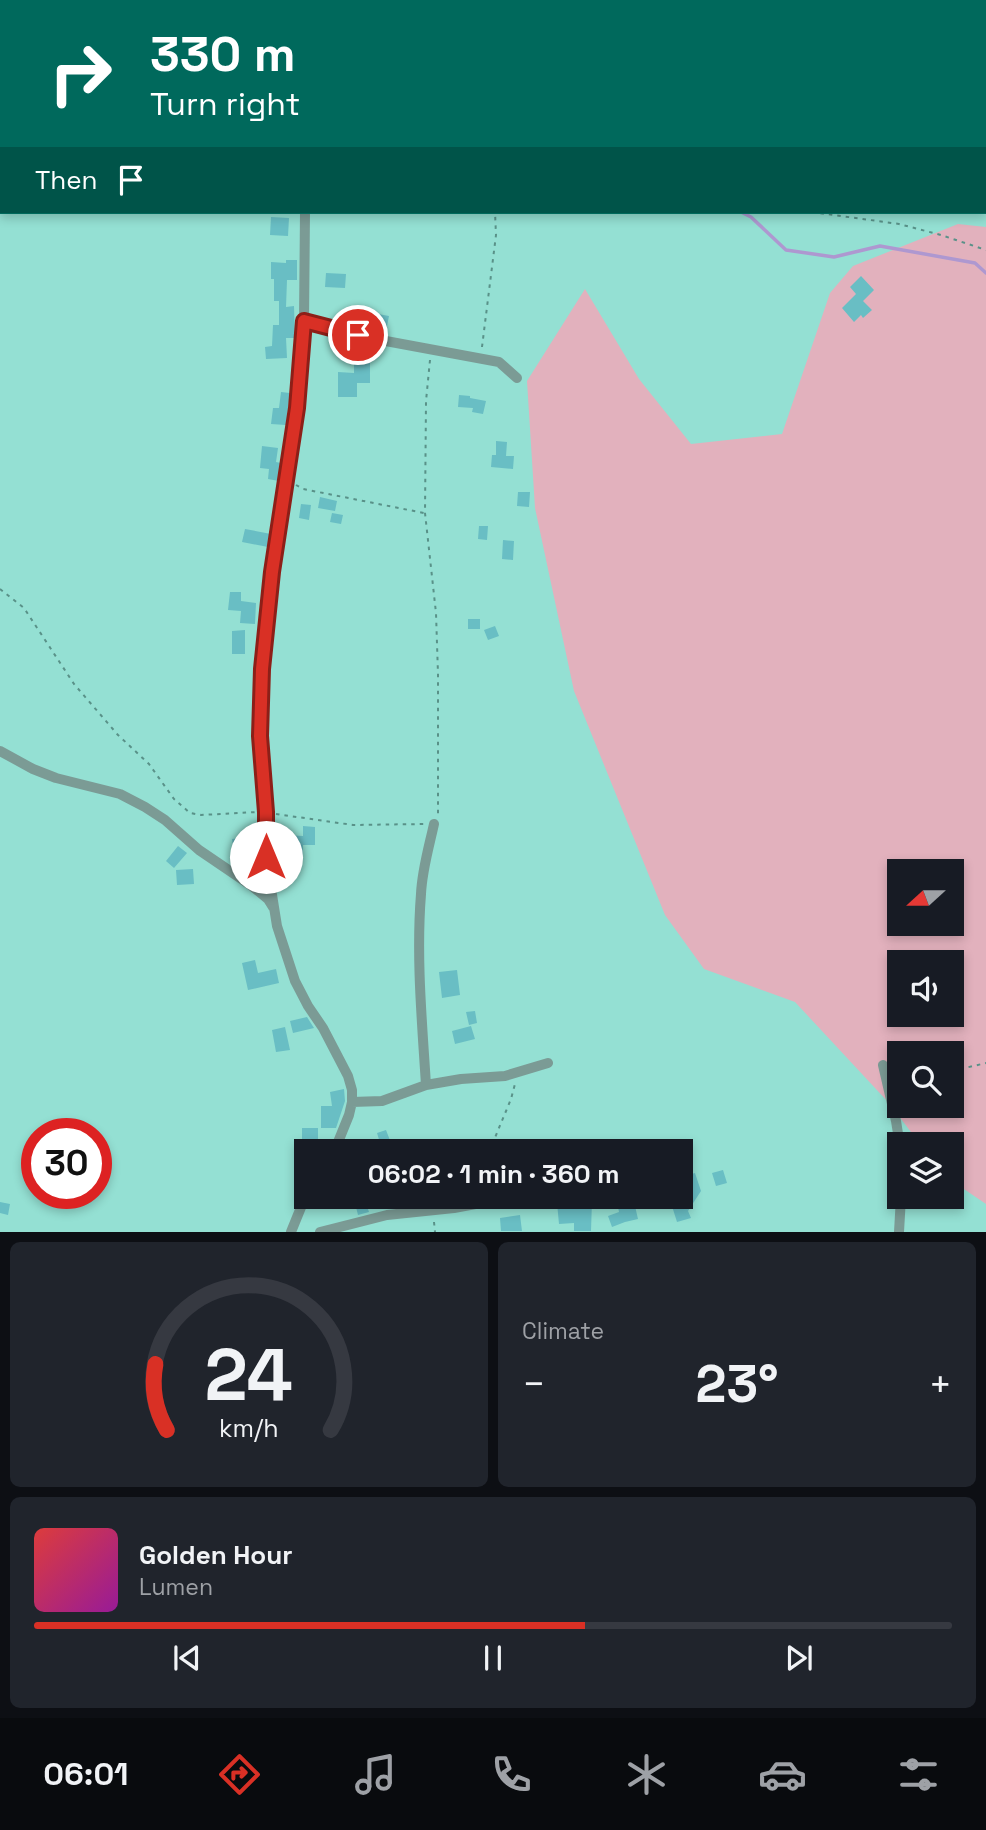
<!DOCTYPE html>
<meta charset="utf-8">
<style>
:root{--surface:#171b24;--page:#20242c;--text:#f1f3f6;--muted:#9ea1a6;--line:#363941;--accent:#d93025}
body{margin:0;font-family:"Space Grotesk",sans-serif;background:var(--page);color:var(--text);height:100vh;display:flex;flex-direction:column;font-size:26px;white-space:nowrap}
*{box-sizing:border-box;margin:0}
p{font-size:23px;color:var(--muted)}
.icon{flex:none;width:38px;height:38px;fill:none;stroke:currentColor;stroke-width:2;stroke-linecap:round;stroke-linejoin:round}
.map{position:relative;height:1232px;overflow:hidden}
.drawer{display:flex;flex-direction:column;gap:10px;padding:10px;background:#0d0f14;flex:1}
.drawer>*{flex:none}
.top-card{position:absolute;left:0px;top:0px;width:987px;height:214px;box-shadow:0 4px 10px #0003;background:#00695c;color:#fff;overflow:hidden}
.needle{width:46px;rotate:249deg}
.buttons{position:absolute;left:887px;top:859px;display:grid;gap:14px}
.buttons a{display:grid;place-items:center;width:77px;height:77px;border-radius:0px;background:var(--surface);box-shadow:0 4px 10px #0003;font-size:35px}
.speed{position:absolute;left:21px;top:1118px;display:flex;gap:14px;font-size:35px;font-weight:700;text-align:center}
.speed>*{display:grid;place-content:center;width:91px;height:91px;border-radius:50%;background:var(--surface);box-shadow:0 4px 10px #0003;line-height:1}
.speed .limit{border:10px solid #d22;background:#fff;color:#111}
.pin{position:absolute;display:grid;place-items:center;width:60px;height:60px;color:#fff;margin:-30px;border:4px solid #fff;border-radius:50%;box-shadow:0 2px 7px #0007}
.me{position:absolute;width:77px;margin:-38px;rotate:0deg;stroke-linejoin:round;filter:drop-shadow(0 0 5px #0008)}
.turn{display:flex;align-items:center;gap:24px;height:147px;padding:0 35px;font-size:32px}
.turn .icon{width:91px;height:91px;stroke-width:2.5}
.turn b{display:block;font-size:49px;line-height:60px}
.then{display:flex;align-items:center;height:66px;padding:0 35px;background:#0003;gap:14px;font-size:26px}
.big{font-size:52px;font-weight:800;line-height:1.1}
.drawer .card{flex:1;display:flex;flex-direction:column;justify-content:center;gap:10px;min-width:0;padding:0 24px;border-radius:10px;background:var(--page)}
.drawer .dial{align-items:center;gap:0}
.dial svg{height:182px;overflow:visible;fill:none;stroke:var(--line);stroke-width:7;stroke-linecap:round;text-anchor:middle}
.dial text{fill:var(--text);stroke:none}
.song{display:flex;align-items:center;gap:21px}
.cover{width:84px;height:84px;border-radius:10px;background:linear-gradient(135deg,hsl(0 70% 55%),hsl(300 70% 35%))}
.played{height:7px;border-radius:4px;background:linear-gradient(90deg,var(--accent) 60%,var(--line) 60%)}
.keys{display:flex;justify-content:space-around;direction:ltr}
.heat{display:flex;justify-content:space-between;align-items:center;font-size:38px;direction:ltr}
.drawer .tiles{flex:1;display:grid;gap:10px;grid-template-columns:1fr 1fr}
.card:last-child{grid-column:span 2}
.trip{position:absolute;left:294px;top:1139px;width:399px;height:70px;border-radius:0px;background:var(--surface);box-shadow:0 4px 10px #0003;font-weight:800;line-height:70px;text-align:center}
.menu{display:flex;height:112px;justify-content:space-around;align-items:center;background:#090b0e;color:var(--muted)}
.menu .icon{width:49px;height:49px}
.menu .current{color:var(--accent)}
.menu b{font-size:32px;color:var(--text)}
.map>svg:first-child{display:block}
.green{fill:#e2b1bd;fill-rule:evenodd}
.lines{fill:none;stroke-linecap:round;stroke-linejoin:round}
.stream{stroke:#ae98d0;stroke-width:3.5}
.building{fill:#69bec4}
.path{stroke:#599188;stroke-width:2;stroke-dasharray:3.5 5;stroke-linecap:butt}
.street{stroke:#7b9b95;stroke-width:10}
.route-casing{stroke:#8d1f18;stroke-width:18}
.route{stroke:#d93025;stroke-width:12}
</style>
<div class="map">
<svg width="986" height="1232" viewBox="0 0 986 1232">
<rect width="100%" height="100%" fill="#94e0d3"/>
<path class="green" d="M958 224 986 227V1204L952 1181V1144H920L889 1103 795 1002 704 969 665 915 574 691 535 508 527 381 585 289 639 379 691 444 782 434 830 293 853 266ZM900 872H952V924H900ZM900 962H952V1015H900ZM900 1054H952V1106H900Z"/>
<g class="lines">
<path class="stream" d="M741 212 751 217 786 250 834 257 880 246 975 263 986 273"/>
</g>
<path class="building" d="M271 217 289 218 288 236 270 235Z
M286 260H297V280H287L286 307 294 306 295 338H286L287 358 266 359 265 347 272 346 273 325H279V301H274V279H271V262L286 263Z
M326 273 346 274 345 288 325 287Z
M861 276 874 290 863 301 872 310 863 318 861 315 854 322 842 308 856 294 850 287Z
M367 312 389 316 386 331 364 327Z
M354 357 370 358V383H357V397H338V372L354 373Z
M281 392 290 393 286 425 271 424 273 408H279Z
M459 395 470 396V398L486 401 483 414 472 412 473 408 458 407Z
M496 441 507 442 506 456H514L513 469 491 467 492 455H496Z
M262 446 278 448 276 462 281 463 279 481 268 479 269 469 260 468Z
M518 492H530L529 507 517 506Z
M320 497 337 501 335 511 318 508Z
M301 504 311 505 309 520 299 518Z
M332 513 343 515 341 524 330 522Z
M479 526H488L487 540 478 539Z
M245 529 271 534 268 547 242 542Z
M503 540 514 541 513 560 502 559Z
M230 592H241V601L256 603 255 624 240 623 241 611 228 610Z
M468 619H480V629H468Z
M495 626 499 636 488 640 484 630Z
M245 630V654H232V631Z
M303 826 315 827V845H303V855H283V835L303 836Z
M242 838 244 852 257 851 259 867 240 869 236 866 232 839Z
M178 846 187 853 174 868 166 861Z
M193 869 194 884 177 885 176 870Z
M255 960 258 973 276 969 279 983 248 990 242 963Z
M457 970 460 995 442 998 439 972Z
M475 1011 477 1023 469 1025 466 1012Z
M307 1017 314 1028 293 1033 290 1021Z
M471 1026 475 1039 455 1044 452 1031Z
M285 1027 290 1050 276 1052 272 1030Z
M344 1089 345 1101 336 1128H321V1106H332L330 1092Z
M302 1128H318V1145H302Z
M386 1130 391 1143 381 1146 377 1133Z
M723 1170 727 1183 716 1186 712 1173Z
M695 1173 701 1191 688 1211 691 1218 677 1222 671 1203 686 1198 681 1177Z
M616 1197H628L630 1207 635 1206 638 1219 625 1222 612 1227 608 1216 619 1212Z
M365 1200 369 1212 358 1215 355 1203Z
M582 1201H592L591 1231H574V1223L559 1224 557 1203Z
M0 1202 10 1204 8 1215 0 1213Z
M520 1215 522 1231H501L500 1218Z"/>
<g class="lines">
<path class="path" d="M985 166 986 170
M812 212 899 224 941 235 986 250
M482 347 496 235 495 212
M430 360 426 401 425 513 436 613 438 674V816
M296 485 303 489 424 513
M0 589 24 608 74 684 118 735 149 764 174 799 190 813 201 815 257 812
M276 814 353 825 424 824
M952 1071 986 1063
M489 1152 511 1099 515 1084
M434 1222 435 1232"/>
<path class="street" d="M294 0 301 2
M579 0V2
M130 2 134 0
M0 42 2 40
M305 212 304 321 300 372 291 447 266 620 262 669 260 736 266 812V857L277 926 295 981 308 1006 323 1028 348 1076 352 1090V1102L349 1115 334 1152
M304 321 375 339 499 362 517 378
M0 751 33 769 56 778 120 794 145 807 165 820 199 850 252 886 268 899 273 907
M883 1065 896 1121 900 1146
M426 1085C422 1021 416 957 421 894 422 870 429 847 434 824
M352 1102 382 1101 426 1085 461 1079 505 1076 548 1063
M291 1232 306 1195
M320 1232 387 1215 454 1208 514 1197
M899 1232 901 1197"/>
</g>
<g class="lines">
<defs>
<path id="route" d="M266 857V812L260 736 262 669 272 572 297 408 304 321 358 335"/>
</defs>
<use href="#route" class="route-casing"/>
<use href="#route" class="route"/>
</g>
</svg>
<div class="buttons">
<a><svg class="needle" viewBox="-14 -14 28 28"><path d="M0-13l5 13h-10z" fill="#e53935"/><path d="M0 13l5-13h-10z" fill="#9ea1a6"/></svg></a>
<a><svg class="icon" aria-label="sound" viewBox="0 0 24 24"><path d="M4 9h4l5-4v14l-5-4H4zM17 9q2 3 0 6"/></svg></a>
<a><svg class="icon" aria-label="search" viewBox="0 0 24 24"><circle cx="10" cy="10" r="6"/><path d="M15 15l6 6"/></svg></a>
<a><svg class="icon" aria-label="layers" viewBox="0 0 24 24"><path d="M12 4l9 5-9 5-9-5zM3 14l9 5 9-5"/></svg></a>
</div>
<div class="speed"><div class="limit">30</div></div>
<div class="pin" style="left:358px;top:335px;background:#d93025"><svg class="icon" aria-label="arrive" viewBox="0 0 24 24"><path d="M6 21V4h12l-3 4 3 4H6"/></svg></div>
<svg class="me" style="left:266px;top:857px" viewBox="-20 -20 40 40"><circle r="19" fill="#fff"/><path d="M0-13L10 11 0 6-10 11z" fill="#d93025"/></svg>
<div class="trip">06:02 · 1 min · 360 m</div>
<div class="top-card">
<div class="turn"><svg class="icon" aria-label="right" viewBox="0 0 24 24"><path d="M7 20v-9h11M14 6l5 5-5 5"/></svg><div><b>330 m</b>Turn right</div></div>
<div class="then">Then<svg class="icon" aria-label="arrive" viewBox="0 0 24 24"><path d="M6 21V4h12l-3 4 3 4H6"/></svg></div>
</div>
</div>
<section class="drawer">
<div class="tiles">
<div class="card dial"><svg viewBox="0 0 100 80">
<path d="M14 69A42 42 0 1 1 86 69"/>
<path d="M14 69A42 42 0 0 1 9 40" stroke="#d93025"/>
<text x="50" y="56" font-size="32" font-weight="700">24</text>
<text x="50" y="72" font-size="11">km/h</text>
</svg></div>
<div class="card"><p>Climate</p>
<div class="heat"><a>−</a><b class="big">23°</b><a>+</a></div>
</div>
<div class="card">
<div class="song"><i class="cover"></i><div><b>Golden Hour</b><p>Lumen</p></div></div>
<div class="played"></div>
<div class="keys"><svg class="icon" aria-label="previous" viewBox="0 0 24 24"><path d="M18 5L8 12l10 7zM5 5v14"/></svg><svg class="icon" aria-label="pause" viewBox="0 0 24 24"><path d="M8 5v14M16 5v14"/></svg><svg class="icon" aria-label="next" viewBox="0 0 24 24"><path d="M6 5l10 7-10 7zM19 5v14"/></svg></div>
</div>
</div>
</section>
<nav class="menu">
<b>06:01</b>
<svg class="icon current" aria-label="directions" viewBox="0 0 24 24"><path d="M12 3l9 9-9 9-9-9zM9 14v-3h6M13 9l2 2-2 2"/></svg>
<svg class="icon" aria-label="music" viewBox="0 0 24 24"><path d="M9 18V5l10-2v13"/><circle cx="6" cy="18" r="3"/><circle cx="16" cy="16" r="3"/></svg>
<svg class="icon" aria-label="phone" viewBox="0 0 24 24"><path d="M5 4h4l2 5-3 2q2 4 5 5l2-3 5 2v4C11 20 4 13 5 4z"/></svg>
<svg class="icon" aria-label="climate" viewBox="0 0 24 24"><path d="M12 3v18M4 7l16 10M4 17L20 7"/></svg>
<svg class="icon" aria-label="car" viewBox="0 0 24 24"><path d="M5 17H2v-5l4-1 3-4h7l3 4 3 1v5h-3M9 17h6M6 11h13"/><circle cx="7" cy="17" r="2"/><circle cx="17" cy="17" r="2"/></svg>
<svg class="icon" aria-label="filters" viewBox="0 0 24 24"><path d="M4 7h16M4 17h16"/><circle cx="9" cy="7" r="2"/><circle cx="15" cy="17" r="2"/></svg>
</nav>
